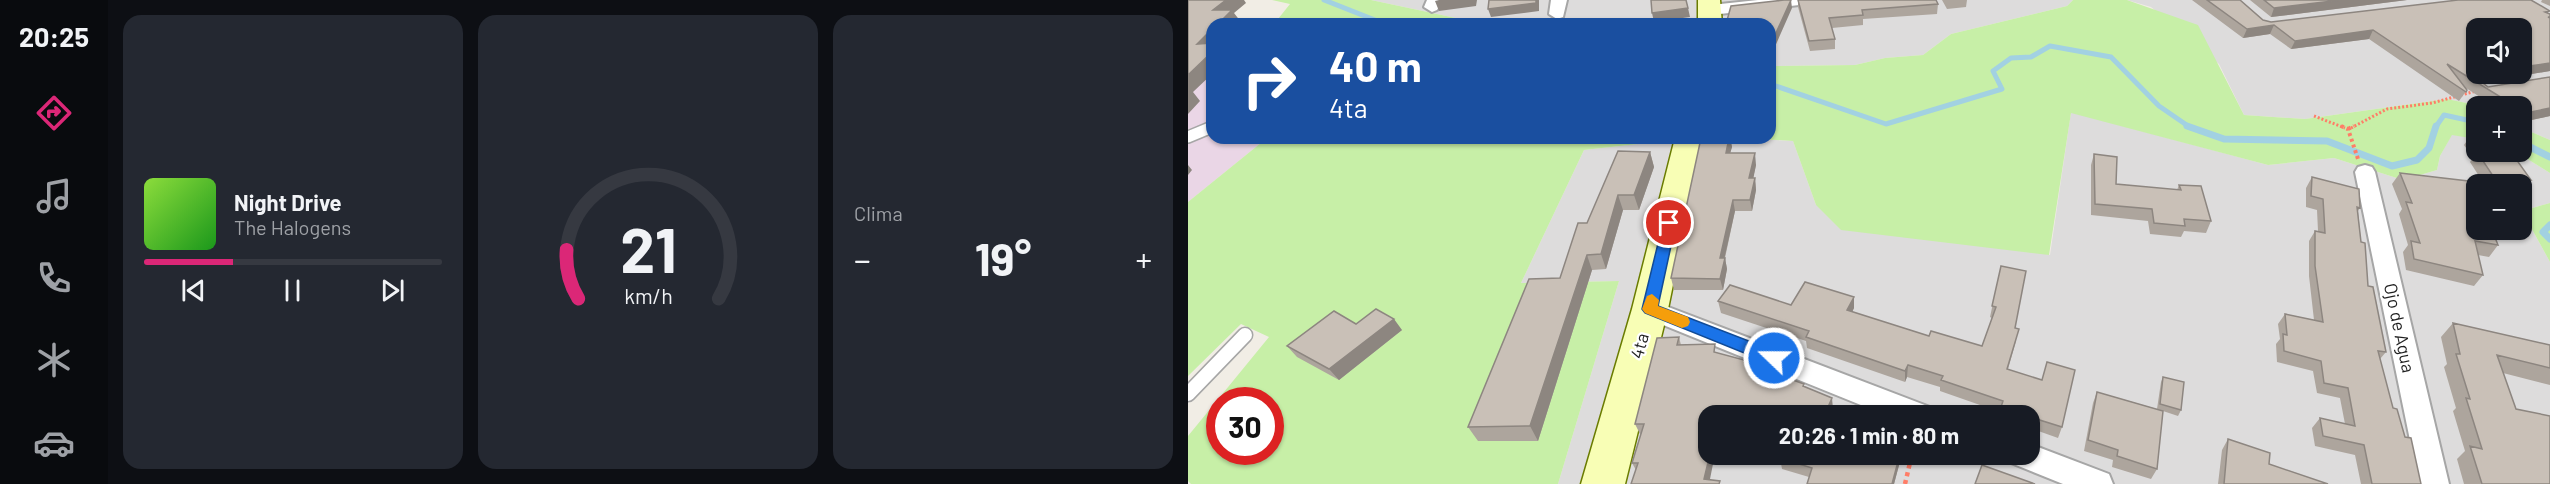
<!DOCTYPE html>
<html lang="es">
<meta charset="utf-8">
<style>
:root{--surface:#171b24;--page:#242831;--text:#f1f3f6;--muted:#9ea1a6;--line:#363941;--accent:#db2777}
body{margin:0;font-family:Barlow,sans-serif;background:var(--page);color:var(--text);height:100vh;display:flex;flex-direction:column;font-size:22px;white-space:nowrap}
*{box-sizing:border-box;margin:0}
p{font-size:20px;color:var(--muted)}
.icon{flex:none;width:33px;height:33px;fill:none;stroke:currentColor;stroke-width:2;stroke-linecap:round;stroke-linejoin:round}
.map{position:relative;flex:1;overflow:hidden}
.sheet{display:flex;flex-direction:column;gap:15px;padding:15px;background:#0d0f14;width:1080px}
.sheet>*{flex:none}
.hud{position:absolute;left:18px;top:18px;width:570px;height:126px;border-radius:18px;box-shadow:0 2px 4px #0004;background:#1a4fa0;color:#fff;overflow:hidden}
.tools{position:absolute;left:1278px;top:18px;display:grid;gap:12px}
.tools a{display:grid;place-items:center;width:66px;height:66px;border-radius:12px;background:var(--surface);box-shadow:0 2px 4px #0004;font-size:30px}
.speed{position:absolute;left:18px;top:387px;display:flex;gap:12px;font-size:30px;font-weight:700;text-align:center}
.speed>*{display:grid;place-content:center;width:78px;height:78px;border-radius:50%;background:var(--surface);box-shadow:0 2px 4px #0004;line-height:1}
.speed .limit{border:9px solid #d22;background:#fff;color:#111}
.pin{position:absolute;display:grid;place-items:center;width:51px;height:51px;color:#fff;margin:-26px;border:3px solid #fff;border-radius:50%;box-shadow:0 2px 6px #0007}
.me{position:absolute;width:66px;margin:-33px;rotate:292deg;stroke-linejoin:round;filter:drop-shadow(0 0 4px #0008)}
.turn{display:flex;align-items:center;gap:21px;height:126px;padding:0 24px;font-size:27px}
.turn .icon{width:78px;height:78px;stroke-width:2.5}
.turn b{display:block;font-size:42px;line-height:51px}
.big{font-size:45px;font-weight:700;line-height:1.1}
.sheet .card{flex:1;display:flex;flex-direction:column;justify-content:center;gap:9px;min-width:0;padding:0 21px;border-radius:18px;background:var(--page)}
.sheet .dial{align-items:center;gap:0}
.dial svg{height:156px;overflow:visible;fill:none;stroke:var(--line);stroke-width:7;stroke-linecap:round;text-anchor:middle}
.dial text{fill:var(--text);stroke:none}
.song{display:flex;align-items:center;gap:18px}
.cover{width:72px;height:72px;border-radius:9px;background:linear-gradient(135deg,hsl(90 70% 55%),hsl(120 70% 35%))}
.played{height:6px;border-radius:3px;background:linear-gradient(90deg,var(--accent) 30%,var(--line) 30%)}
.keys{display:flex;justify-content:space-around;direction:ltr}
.heat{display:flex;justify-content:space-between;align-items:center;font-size:33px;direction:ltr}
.sheet .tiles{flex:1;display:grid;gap:15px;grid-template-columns:repeat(3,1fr)}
.trip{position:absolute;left:510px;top:405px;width:342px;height:60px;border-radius:18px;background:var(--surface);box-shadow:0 2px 4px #0004;font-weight:700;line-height:60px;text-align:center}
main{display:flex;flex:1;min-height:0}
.dock{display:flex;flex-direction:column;width:108px;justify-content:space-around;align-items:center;background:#090b0e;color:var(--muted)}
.dock .icon{width:42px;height:42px}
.dock .current{color:var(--accent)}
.dock b{font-size:27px;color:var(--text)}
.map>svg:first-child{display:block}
.residential{fill:#dddcdc;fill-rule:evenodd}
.industrial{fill:#ead6e6}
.grass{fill:#c7efa7;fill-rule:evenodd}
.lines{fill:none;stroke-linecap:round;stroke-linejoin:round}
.stream-far1{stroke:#a2d1e2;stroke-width:5}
.stream{stroke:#a2d1e2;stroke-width:7}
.service-far1-casing{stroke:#a6a6a6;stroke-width:14}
.service-casing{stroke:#a6a6a6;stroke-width:17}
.minor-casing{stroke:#a6a6a6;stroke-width:4}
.secondary-casing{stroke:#6a7c00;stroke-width:3}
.path-far2{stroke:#ff7d67;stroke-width:3;stroke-dasharray:2 2;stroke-linecap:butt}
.path-far1{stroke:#ff7d67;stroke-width:4;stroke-dasharray:3 3;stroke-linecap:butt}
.path{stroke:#ff7d67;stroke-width:4.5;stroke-dasharray:4 4;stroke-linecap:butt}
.service-far1{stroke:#fff;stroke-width:11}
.service{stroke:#fff;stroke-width:14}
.minor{fill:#fff;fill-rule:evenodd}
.secondary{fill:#f8feb5;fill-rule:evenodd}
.wall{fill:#ada59d}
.shaded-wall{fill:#8d8680}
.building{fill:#c9c0b7;stroke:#8d8680;stroke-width:1.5}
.route{fill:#1a73e8;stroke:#114b97;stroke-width:1.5}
.slow{fill:#f59e0b}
.labels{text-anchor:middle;stroke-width:4.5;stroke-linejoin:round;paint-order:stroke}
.street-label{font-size:18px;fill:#1f1f1f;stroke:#fff}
</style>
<main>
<nav class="dock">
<b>20:25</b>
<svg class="icon current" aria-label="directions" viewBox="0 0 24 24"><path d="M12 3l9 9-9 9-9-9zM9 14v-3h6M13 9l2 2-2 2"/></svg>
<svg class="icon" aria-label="music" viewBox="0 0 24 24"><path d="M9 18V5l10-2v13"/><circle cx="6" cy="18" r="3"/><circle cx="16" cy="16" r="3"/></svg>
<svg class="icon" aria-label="phone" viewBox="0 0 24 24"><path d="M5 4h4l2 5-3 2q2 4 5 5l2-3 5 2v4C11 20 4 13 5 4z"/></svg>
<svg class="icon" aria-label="climate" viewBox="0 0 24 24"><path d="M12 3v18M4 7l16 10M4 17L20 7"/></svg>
<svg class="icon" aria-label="car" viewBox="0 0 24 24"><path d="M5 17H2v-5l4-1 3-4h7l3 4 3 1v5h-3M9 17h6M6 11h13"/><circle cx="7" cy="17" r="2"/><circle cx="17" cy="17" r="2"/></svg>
</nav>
<section class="sheet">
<div class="tiles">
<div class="card">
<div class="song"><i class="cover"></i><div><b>Night Drive</b><p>The Halogens</p></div></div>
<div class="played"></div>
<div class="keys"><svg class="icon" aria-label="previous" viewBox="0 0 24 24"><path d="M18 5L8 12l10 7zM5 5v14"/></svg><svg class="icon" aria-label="pause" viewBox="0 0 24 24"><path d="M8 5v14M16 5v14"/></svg><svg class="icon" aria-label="next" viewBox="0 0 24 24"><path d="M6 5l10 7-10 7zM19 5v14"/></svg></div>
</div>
<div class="card dial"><svg viewBox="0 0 100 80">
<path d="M14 69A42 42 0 1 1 86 69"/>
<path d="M14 69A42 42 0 0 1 8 44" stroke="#db2777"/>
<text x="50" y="56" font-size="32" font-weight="700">21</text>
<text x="50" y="72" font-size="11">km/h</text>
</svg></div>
<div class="card"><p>Clima</p>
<div class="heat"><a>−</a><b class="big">19°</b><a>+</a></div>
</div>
</div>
</section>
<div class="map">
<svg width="1362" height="484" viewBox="0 0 1362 484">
<rect width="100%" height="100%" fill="#f1ede5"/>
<path class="residential" d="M183 0H885L879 6 763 34 735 55 697 58 667 65 588 66H582V24H431L425 22 296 24Z
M939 0H1362V140L1334 128V106H1293L1259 99 1117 119 1056 115 1031 64 963 7ZM1288 28H1334V74H1288Z
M883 112 1080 165 1146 158 1215 180 1249 170 1252 156 1264 134 1288 139V152H1328L1362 173V203L1334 211 1362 262V484H370L431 281 333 283 396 150 459 143 462 138H553L605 141 628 205 862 255ZM1288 184H1334V230H1288ZM520 416H842V454H520Z"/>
<path class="industrial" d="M24 43V138H79L0 202V44Z"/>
<path class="grass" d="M84 0H183L296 24H86L102 4Z
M885 0H939L1010 25 1056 115 1117 119 1259 99 1293 106H1288V139L1264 135 1252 156 1249 170 1215 180 1146 158 1080 165 883 113 861 255 653 230 628 205 605 141 554 138H582V66L667 65 697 58 735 55 763 34 879 6Z
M1334 128 1362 140V173L1328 152H1334Z
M79 138H462L459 143 396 150 333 283 431 281 370 484H3L0 481V436L81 337 53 324 0 376V202ZM32 400H82V452H32Z
M1362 203V262L1334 211Z"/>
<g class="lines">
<path class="stream-far1" d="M136 0 197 24
M582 84 698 124 814 89 805 71 823 58 843 57 862 46 923 57 971 106 1003 128
M1247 128 1256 115 1288 122"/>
<path class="stream" d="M999 126 1036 139 1139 141 1204 166 1229 160 1241 148 1248 126
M1334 143 1362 157
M1362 225 1355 232 1362 239"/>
<defs>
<path id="service-far1" d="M0 137 24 127"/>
<path id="service" d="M0 394 57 335"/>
<path id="minor" d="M239 0H255L249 10 244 12 236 7Z
M363 0H379L375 17 369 19 361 14Z
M570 0H619L611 5 523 15 515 10 523 5Z
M1177 165 1184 167 1187 172 1261 484H1231L1167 172 1170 167Z
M462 300 742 407 746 416H700L453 316 450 309 453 302Z
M842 444 921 474 925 484H875L823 463 819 454H842Z"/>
<path id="secondary" d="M510 0H532L534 24H510Z
M487 138H515L480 309 437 484H393L444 309Z"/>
</defs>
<use href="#service-far1" class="service-far1-casing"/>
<use href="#service" class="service-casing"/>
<use href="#minor" class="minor-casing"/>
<use href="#secondary" class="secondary-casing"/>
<path class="path-far2" d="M1126 116 1157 128
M1163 128 1199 109 1244 103 1288 91"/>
<path class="path-far1" d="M1153 126 1160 129 1170 159
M1160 129 1166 126"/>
<path class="path" d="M717 484 724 454"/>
<use href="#service-far1" class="service-far1"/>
<use href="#service" class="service"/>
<use href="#minor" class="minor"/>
<use href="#secondary" class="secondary"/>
</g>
<path class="wall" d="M610 0H748L750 4 749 14 675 19V25L644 28 647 39V49L622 51 610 7Z
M754 0H779L778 7 759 9Z
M1004 0H1052L1075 20 1083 22 1360 13 1362 14V71L1294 82 1300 87 1362 116 1334 122V106H1306L1278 88 1279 90 1271 101 1181 39 1103 49 1082 34 1055 38Z
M1062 0H1219L1083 17Z
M1354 0H1362V6L1353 2Z
M1283 135 1288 136V152H1323L1343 180 1335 189H1334V184H1296L1282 162 1285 158 1276 145Z
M513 138H542L544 147 542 153 568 165 565 178H567L568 190 564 211H547L537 258 539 269 535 290H486L483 278Z
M462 152 466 167 451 210H435L418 269 404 270 350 441H290L280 427 372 278 399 223Z
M906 154 928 184 989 190 991 185 1023 221 1018 233 996 231 993 237 962 234 960 221 903 215V165Z
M1212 173 1310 245 1301 257 1290 255 1295 275 1286 286 1218 270 1215 252 1220 245 1211 214 1214 209 1204 184Z
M1124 177 1172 208 1170 211 1173 242 1180 286 1198 352 1192 359 1205 408 1217 437 1233 484H1173L1167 455 1127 446 1124 428 1132 418 1157 424 1152 398 1129 393 1125 371 1089 362 1088 344 1092 339 1090 324 1097 314 1126 320 1121 276V241L1127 231H1130L1129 210 1118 207V188Z
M813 266 827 328 828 341 820 369 874 427 870 438 842 428V416H811L812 412 752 391V387L719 377 717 382 619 348 618 341 533 313 530 301 603 305 666 297V308L664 312 741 336 794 346 804 318 802 317Z
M1265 323 1362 345V385L1315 373 1328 409 1362 484H1276L1269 459 1277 451 1265 411 1268 408 1256 367 1259 364 1253 337Z
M168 324 214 330 151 380 109 357 99 346Z
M491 337 493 345 530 353 583 371 617 387 645 409 520 416 522 480 448 470 444 463 453 434H452L447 424Z
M975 377 993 410 990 416 975 411 969 469 963 479 924 467 925 460 896 451 905 403 909 392 969 409 973 382Z
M1040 439 1081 464 1140 484H1030L1034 450Z
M593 454H714L706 484 621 477 594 469 592 458Z"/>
<path class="shaded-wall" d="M38 0H56L58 3 46 13 53 22 51 24H30L25 10Z
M251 0H289L288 6 251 11 247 1Z
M348 0H351V11L303 17 300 9Z
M603 0 604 8 582 58V46Z
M1153 0H1219L1083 17 1086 8Z
M500 8 502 17 466 22 464 13Z
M1086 25 1082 34 1055 38 1059 29Z
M24 29V51L9 44Z
M1185 30 1181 39 1103 49 1107 41Z
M24 52V74L5 92 12 101 0 114V75Z
M1362 63V71L1295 82 1291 84 1290 79 1299 74H1334V67Z
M1362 108V116L1334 122V119L1338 113Z
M541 138H542L544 147 539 164 538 153Z
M462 152 466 167 451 210 446 195Z
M567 153 568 165 563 190 561 178Z
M0 165 4 170 0 175Z
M567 178 568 190 564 211 562 200Z
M430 195 435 210 418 269 413 254Z
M545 200 547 211 534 269 532 258Z
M399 255 404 270 350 441 342 426Z
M537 258 539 269 535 290 532 279Z
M666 297V308L659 322V310Z
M206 319 214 330 151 380 141 369Z
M720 365 719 377 717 382V371Z
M644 398 645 409 642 416H636Z
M522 454H527L521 484 516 479Z
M712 454H714L706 484H704Z"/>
<path class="building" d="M0 0H38L25 10H44L30 24H24V29L9 44 24 43V52L0 75Z
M301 0H348V3L300 9Z
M463 0H498L500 8 464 13Z
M596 0H603L582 46V24H538L543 6Z
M610 0H748L750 4 674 10 675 15 641 18 647 39 621 41Z
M1019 0H1052L1075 20 1083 22 1270 0H1343L1362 11 1357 12 1362 14V17H1360L1362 18V63L1334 67V28H1288V74H1299L1290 79 1300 87 1362 77V108L1338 113 1334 110V106H1327L1259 64 1279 90 1278 92 1185 30 1107 41 1086 25 1059 29Z
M1076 0H1153L1086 8Z
M1283 135 1288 136V143Z
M513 138H541L538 153H567L561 178H567L562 200H545L532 258H537L532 279 483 278Z
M430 151 462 152 446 195H430L413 254 399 255 342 426 280 427 341 279 372 278 390 223H399Z
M1289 152 1296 153 1295 152H1323L1343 180 1305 176Z
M906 154 929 157 928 184 993 190 991 185 1013 186 1023 221 996 219 997 226 966 223 964 209 907 204Z
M1212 173 1289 182 1290 184H1288V230H1304L1310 245 1287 241 1295 275 1226 259 1223 241 1232 243 1218 202 1224 203Z
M1124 177 1171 189 1172 208 1169 207 1173 242 1177 243 1180 286 1185 287 1198 352 1190 351 1205 408 1209 409 1217 437 1223 438 1233 484H1184L1176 445 1135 436 1132 418 1167 426 1160 388 1136 383 1133 361 1096 351 1095 334 1099 335 1097 314 1135 322 1127 266V231L1137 233 1135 199 1123 196Z
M813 266 838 271 827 328 831 329 819 369 854 380 859 362 887 370 874 427 842 417V416H838L813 407 815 401 753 380 755 376 720 365 717 371 618 337 621 331 530 301 542 285 603 305 617 282 666 297 659 310 741 336 743 331 794 346 808 307 804 306Z
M188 309 206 319 141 369 99 346 146 311 168 324Z
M1265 323 1362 345V368L1309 355 1328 409 1362 416V484H1294L1282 446 1294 449 1278 398 1282 399 1268 354H1272Z
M491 337 489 345 527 344 526 352 582 367 580 371 616 384 615 386 644 398 636 416H520V454H522L516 479 532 481 531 484H443L450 463H444L456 424H447L469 338Z
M975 377 996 382 993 410 972 404Z
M909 392 975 411 969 469 929 456 930 450 900 440Z
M1040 439 1082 453 1081 464 1140 484H1036Z
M593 454H712L704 484H619L624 468 592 458Z
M794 465 847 484H787Z"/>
<path class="route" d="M481 219 488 223 470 306 592 353 594 358 592 363H581L457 313 454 309 475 223Z"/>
<path class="slow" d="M464 294 471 300 470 306 500 317 502 322 500 326 494 328 457 313 454 309 459 296Z"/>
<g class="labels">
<g class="street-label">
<text transform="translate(1211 328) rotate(78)" y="6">Ojo de Agua</text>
<text transform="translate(452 346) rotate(-75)" y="6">4ta</text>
</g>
</g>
</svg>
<div class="tools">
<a><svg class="icon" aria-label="sound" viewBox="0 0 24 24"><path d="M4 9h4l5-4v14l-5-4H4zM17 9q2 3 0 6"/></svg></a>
<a>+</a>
<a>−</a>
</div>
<div class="speed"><div class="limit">30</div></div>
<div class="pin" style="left:481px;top:223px;background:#d93025"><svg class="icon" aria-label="arrive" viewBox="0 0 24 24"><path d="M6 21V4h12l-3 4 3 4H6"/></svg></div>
<svg class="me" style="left:586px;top:358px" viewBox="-20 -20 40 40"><circle r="17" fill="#1a73e8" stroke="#fff" stroke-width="3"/><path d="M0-11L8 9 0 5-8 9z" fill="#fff"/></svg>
<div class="trip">20:26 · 1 min · 80 m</div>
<div class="hud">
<div class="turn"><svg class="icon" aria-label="right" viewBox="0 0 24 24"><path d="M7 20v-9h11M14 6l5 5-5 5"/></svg><div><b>40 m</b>4ta</div></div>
</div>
</div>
</main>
